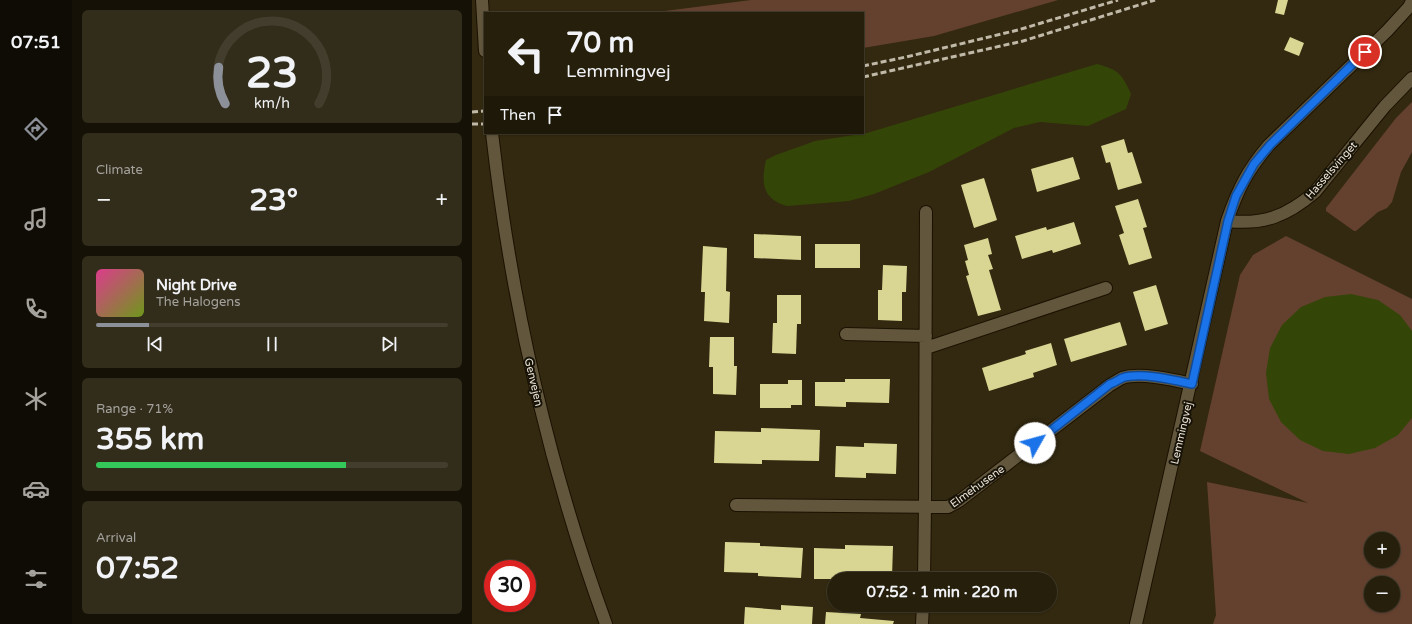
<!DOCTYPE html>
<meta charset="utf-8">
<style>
:root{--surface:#261f0c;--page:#322c1a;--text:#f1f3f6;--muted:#a4a29d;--line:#423d2d;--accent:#8c9099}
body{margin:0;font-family:"Varela Round",sans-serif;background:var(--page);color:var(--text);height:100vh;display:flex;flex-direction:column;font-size:15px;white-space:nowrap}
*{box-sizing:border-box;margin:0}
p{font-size:13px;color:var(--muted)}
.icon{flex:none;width:22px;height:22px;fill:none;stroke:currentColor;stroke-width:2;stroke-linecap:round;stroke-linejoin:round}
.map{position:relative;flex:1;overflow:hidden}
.drawer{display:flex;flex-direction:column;gap:10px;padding:10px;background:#151107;width:400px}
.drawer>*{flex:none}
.hud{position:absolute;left:12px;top:12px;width:380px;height:122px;border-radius:0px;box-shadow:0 1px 3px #0004,0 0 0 1px var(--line);background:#261f0c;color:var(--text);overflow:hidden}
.fabs{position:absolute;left:892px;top:532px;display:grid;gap:8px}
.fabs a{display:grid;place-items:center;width:36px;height:36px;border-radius:50%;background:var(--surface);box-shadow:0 1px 3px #0004,0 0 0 1px var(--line);font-size:20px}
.speed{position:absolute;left:12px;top:560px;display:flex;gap:8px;font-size:20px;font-weight:700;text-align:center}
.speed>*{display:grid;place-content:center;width:52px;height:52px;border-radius:50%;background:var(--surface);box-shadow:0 1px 3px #0004,0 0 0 1px var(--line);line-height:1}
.speed .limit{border:6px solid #d22;background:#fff;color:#111}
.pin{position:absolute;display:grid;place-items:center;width:34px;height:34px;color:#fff;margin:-17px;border:2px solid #fff;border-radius:50%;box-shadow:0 1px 4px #0007}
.me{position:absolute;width:44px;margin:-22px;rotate:52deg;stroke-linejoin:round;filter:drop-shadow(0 0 3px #0008)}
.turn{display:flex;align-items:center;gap:14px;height:84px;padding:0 16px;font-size:18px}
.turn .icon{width:52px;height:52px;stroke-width:2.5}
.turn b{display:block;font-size:28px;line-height:34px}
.then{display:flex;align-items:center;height:38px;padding:0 16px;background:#0003;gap:8px;font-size:15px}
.big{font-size:30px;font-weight:700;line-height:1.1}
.drawer .card{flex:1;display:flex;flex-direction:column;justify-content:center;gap:6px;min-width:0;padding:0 14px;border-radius:6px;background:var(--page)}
.drawer .dial{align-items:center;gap:0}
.dial svg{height:104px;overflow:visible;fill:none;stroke:var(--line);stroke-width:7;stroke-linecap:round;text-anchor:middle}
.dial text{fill:var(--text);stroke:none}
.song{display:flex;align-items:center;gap:12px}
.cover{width:48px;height:48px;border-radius:6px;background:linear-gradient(135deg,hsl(330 70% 55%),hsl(80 70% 35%))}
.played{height:4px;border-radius:2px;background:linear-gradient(90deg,var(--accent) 15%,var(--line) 15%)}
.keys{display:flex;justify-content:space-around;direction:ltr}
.heat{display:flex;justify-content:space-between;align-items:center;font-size:22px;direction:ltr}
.charge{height:6px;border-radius:3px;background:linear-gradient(90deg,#34c759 71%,var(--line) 0)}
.trip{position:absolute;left:355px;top:572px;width:230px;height:40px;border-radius:20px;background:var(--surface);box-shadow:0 1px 3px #0004,0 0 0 1px var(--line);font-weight:700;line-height:40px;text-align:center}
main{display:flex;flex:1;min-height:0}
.dock{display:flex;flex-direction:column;width:72px;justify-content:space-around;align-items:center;background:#0f0c05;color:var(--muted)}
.dock .icon{width:28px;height:28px}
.dock .selected{color:var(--accent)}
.dock b{font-size:18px;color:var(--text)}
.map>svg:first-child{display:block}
.green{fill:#64412f;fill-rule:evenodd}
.water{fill:#344607}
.building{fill:#d9d693}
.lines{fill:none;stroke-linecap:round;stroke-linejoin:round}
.minor-casing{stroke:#1b1100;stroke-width:14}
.minor{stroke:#62573d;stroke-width:12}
.rail{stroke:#c1b9a8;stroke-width:3;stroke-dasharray:6 3;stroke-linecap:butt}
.route-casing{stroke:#114b97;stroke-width:10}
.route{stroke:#1a73e8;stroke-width:7}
.labels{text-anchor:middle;stroke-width:4;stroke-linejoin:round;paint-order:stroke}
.street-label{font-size:11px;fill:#eae3d5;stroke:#171208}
</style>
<main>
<nav class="dock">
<b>07:51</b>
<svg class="icon selected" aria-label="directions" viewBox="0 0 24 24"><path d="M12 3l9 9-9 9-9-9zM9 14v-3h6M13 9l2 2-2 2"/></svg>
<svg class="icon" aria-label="music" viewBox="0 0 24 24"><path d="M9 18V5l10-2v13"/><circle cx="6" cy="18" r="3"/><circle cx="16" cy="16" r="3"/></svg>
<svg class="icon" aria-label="phone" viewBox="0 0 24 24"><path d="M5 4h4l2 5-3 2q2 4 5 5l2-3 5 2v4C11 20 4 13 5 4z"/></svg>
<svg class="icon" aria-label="climate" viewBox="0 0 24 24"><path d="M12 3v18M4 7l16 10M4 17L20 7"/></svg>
<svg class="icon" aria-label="car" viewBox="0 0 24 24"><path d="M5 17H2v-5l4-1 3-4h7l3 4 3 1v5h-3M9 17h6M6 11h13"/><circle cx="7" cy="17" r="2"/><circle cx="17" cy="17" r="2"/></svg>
<svg class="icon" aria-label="filters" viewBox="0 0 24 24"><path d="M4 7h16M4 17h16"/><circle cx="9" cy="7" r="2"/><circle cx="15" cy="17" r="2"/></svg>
</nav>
<section class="drawer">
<div class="card dial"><svg viewBox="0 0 100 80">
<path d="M14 69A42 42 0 1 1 86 69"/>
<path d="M14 69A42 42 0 0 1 9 41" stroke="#8c9099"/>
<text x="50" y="56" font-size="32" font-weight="700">23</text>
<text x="50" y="72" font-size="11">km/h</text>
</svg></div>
<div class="card"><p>Climate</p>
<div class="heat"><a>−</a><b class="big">23°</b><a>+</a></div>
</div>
<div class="card">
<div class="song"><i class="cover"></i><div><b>Night Drive</b><p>The Halogens</p></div></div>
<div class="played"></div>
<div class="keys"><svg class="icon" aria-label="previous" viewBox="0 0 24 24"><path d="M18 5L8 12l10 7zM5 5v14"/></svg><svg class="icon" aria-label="pause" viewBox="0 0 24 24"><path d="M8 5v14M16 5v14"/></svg><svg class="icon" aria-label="next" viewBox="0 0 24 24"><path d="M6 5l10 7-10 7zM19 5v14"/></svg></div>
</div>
<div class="card"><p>Range · 71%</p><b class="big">355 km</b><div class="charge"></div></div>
<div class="card"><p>Arrival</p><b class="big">07:52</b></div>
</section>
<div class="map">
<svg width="940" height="624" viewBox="0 0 940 624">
<rect width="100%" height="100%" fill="#332910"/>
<path class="green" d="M279 0H586L462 36 391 48V13H177Z
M940 102V152L929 172 920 202 915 208 906 212 884 231H882L854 211V208L924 118Z
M814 236 940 299V624H741L744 615 735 482 836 503 728 451 768 275 781 255ZM899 539H921V561H899ZM899 583H921V605H899Z"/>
<path class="water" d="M625 64C647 70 650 74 659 94L654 109 616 126 568 122 542 128 457 172 402 194 377 201 315 206C290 199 289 182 294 160L304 155 343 141 395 133Z
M879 294 906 300 928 315 940 331V418L926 435 903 448 877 454 851 451 828 440 809 422 797 399 794 373 798 348 810 325 829 307 853 297Z"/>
<path class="building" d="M806 0H816L812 15 803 13Z
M818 37 832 43 827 56 812 50Z
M652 139 656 153 660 152 670 183 646 190 638 162 634 163 629 146Z
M601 157 608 179 565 192 559 169Z
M512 178 525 220 502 228 489 185Z
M666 199 675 227 671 228 680 258 657 265 647 235 652 233 643 206Z
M602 222 609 244 581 253 580 250 550 259 543 236 574 227 575 230Z
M282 234 329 236V260L282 258Z
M516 238 520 254 516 255 521 269 517 270 529 310 506 316 494 276 497 275 493 261 496 260 492 245Z
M343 244H388V268H343Z
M231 246 255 248 254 291 258 292 257 323 232 321 233 292H229Z
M411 265 435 266 434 292H430V321L406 320V290H410Z
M684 285 696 324 673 331 661 292Z
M305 295H329V324H325L324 354 300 353 301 323H305Z
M648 322 655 345 599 362 592 339Z
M238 337H262V366H265L264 395 241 394V367H237Z
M579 343 585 365 561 373 562 377 517 391 510 368 554 354 553 351Z
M373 379H418L417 403 374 402V407L343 406V382H373Z
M316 380H330V405H319V408H288V384H316Z
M289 428 348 430 347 461 290 460V464L242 463 243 431 289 432Z
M392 443 425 444 424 474 394 473V478L363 477 364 446 392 447Z
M253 542 288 543V546L331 548 329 578 286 576V573L252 572Z
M373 545 421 546 420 577 374 575V579H342V548L373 549Z
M309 605 341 607 340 624H272L273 607 309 610Z
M354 612 389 614 388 618 422 621 421 624H353Z"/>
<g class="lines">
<defs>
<path id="minor" d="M10 0 13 51
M20 133C39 301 76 465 134 624
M755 221C792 225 815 216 843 192L913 106 940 78
M374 334 454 336
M454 348 634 288
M264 505 476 507 487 501 638 385C642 383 646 380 650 378 668 372 702 380 720 384
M452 579 453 507 454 212
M450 624 451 605
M664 624 755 221C766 189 775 171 797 145L915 31 937 7 940 1"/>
</defs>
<use href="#minor" class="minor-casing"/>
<use href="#minor" class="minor"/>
<path class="rail" d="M391 66 434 57 546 30 646 0
M391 77 551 41 683 0
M0 112 13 111
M0 124H13"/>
</g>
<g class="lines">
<defs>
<path id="route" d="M563 443 638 384C642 383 646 380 650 378 668 372 702 380 720 384L756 221 764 196 782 164 798 145 893 52"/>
</defs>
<use href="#route" class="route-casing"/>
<use href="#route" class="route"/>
</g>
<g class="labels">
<g class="street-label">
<text transform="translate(859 170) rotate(-49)" y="4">Hasselsvinget</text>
<text transform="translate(62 382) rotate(77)" y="4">Genvejen</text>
<text transform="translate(709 433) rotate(-77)" y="4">Lemmingvej</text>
<text transform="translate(505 486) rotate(-36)" y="4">Elmehusene</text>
</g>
</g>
</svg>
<div class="fabs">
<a>+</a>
<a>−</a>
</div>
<div class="speed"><div class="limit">30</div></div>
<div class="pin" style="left:893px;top:52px;background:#d93025"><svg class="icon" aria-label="arrive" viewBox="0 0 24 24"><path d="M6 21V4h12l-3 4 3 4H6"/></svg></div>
<svg class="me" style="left:563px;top:443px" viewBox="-20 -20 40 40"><circle r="19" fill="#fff"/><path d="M0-13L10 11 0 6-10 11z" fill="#1a73e8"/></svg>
<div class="trip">07:52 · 1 min · 220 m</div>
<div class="hud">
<div class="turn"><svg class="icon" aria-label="left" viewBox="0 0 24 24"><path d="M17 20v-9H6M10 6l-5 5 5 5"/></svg><div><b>70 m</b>Lemmingvej</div></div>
<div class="then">Then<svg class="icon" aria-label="arrive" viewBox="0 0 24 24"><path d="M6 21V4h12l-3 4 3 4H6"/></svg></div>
</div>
</div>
</main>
